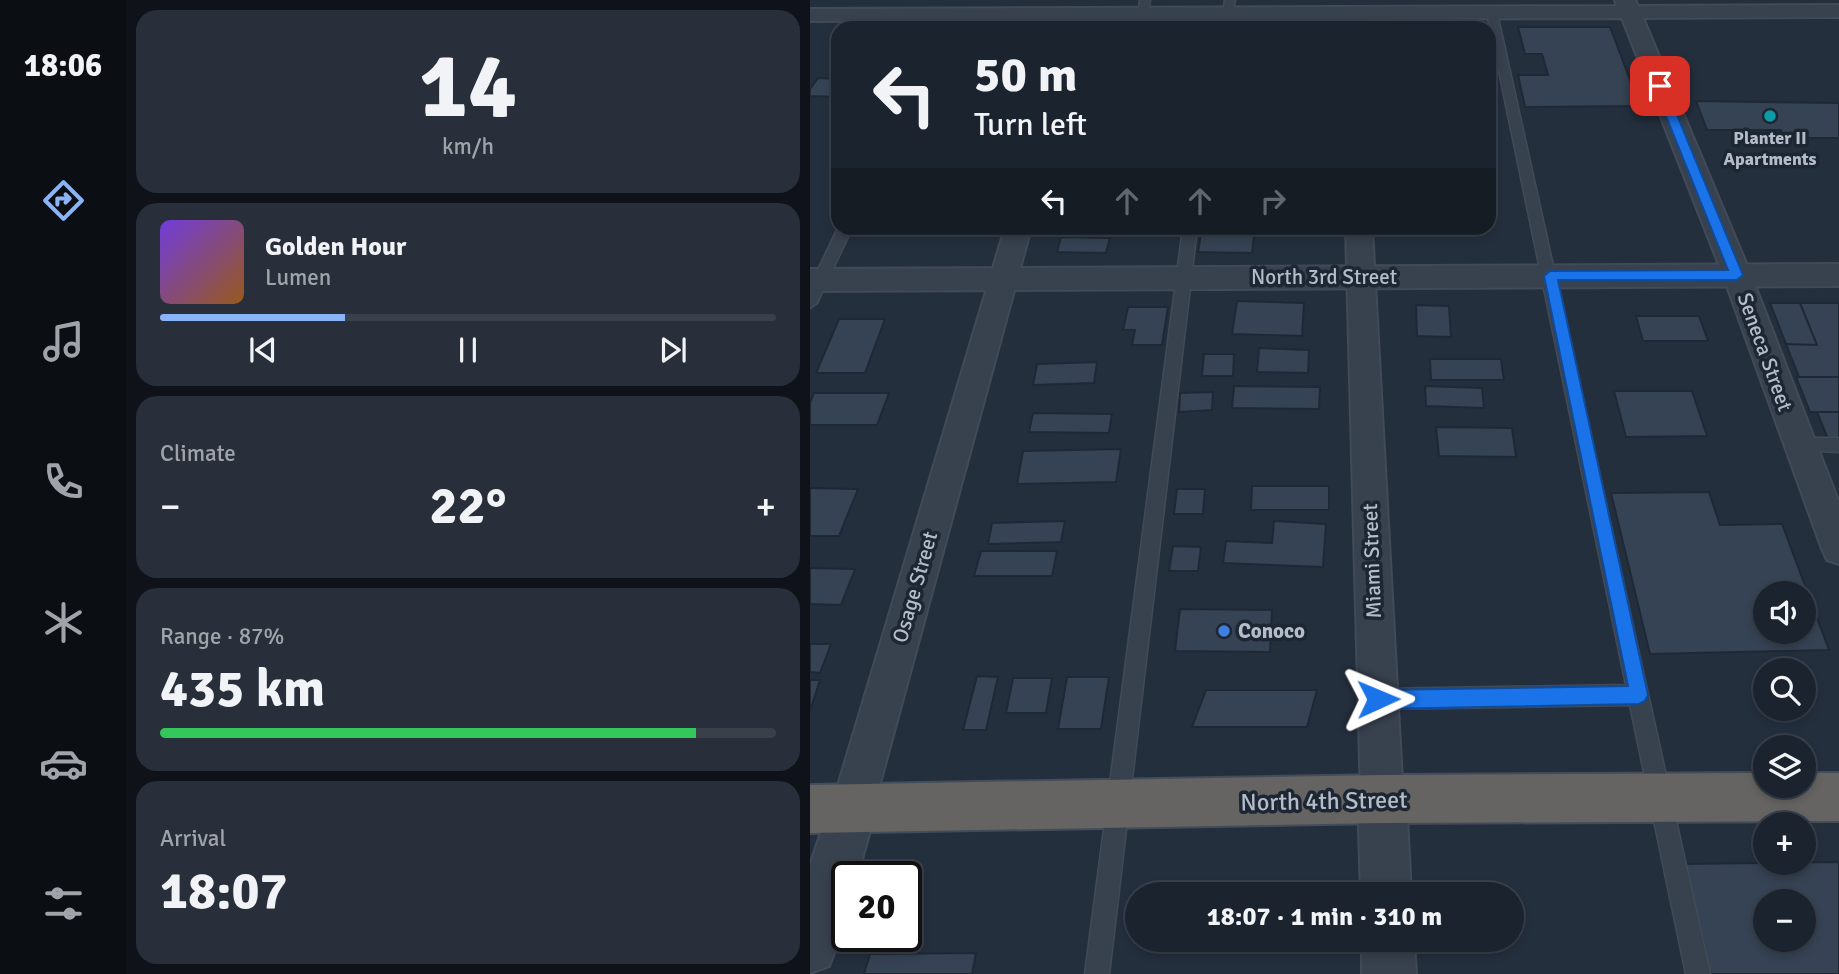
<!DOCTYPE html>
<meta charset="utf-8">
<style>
:root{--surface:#1b232e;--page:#282f3a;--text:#f1f3f6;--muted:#a0a4aa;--line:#39404a;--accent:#8ab4f8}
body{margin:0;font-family:Signika,sans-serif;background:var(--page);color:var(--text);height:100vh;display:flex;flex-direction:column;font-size:26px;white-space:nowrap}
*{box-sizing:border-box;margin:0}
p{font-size:23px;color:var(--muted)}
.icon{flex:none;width:38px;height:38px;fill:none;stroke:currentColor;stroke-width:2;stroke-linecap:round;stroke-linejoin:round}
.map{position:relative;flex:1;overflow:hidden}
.details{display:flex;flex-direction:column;gap:10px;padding:10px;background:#0f1319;width:684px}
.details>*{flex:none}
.banner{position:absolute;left:21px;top:21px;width:665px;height:214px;border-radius:21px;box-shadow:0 4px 10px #0003,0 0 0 2px var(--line);background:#1b232e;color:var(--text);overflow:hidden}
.fabs{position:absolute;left:943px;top:581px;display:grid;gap:14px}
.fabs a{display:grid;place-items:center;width:63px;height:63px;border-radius:50%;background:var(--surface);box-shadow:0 4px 10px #0003,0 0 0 2px var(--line);font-size:35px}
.speed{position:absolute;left:21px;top:861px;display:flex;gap:14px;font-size:35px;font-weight:700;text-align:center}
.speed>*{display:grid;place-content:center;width:91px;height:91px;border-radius:50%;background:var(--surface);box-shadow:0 4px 10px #0003,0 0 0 2px var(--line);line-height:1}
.speed .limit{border:4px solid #111;border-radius:10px;background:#fff;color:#111}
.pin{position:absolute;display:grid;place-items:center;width:60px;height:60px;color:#fff;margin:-30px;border-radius:14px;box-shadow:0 4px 10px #0006}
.me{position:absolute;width:77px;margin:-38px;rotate:89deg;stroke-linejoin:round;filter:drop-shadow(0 0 5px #0008)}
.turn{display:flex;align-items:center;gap:24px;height:147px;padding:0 28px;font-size:32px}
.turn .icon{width:91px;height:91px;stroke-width:2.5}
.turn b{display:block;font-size:49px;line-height:60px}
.lanes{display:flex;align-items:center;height:66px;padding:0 28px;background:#0003;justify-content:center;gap:35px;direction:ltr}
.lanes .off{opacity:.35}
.big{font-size:52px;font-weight:700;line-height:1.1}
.details .card{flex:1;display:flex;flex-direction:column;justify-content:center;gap:10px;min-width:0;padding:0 24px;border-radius:21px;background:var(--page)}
.details .dial{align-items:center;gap:0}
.dial b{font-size:91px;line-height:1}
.song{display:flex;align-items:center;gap:21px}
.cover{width:84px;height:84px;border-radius:10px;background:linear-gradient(135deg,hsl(260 70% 55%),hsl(30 70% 35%))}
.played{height:7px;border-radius:4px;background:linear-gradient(90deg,var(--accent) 30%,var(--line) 30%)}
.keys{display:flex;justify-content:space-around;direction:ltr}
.heat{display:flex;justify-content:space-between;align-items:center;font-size:38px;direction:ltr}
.charge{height:10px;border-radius:5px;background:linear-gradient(90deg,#34c759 87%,var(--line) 0)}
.trip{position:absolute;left:315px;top:882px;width:399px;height:70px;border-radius:35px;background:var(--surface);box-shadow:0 4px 10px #0003,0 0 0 2px var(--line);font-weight:700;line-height:70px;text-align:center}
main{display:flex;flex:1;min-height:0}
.menu{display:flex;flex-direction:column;width:126px;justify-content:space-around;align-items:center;background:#0b0e12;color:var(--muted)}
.menu .icon{width:49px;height:49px}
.menu .selected{color:var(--accent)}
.menu b{font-size:32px;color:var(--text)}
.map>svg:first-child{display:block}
.building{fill:#364354;stroke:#1f2835;stroke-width:2;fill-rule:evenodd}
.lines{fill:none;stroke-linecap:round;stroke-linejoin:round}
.service-casing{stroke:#414a57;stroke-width:3}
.minor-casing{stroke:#414a57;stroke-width:4}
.tertiary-casing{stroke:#414a57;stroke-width:4}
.trunk-casing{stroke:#434c59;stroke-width:4}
.service{fill:#38414e;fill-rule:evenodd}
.minor{fill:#38414e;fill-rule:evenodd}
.tertiary{fill:#38414e;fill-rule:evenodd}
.trunk{fill:#656462;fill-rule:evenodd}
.route{fill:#1a73e8;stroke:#114b97;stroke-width:2}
.culture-dot{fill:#0f9aa8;stroke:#1d2633;stroke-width:2.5}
.shop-dot{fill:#3f7fe0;stroke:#1d2633;stroke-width:2.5}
.labels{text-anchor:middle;stroke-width:7;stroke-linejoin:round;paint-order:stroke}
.far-poi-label{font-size:18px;font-weight:bold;fill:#b4bcc9;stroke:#1d2633}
.street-label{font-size:21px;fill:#b4bcc9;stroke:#1d2633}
.poi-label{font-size:21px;font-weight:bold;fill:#b4bcc9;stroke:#1d2633;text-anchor:start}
.near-street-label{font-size:24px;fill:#b4bcc9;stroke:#1d2633}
</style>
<main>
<nav class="menu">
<b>18:06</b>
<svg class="icon selected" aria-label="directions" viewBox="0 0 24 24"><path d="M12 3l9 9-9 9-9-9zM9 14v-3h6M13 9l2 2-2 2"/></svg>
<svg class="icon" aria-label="music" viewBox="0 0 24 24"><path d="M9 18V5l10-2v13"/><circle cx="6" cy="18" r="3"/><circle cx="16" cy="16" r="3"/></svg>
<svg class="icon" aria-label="phone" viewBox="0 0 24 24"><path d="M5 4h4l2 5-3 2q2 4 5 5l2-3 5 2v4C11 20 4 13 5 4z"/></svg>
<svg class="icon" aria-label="climate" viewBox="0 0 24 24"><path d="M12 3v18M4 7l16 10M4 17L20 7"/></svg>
<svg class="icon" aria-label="car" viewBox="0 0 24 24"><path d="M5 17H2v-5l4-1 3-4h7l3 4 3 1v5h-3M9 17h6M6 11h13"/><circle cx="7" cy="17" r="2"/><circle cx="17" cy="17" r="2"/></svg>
<svg class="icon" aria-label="filters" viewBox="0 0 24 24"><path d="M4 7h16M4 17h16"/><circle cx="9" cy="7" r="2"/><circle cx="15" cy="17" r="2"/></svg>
</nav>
<section class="details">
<div class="card dial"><b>14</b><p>km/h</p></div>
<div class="card">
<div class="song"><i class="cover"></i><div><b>Golden Hour</b><p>Lumen</p></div></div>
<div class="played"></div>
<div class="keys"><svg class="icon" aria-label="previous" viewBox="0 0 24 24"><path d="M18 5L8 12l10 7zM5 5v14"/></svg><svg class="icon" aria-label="pause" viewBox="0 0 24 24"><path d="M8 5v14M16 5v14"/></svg><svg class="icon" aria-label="next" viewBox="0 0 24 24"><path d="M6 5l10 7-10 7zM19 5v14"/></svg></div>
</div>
<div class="card"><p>Climate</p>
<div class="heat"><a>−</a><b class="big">22°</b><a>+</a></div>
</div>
<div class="card"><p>Range · 87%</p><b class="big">435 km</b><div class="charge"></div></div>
<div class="card"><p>Arrival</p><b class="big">18:07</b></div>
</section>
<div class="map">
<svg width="1029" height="974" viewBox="0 0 1029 974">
<rect width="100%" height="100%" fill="#242f3e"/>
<path class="building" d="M708 27H800L830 106 715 107 708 75H738L732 54H715Z
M679 45H683L686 69H679Z
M8 78 28 79V97L0 96V89Z
M886 101 1029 103V138H974L971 130H897Z
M253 228H298L297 233 252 231Z
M392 228H445L442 253 388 252Z
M451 228H516V235H451Z
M251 237 300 238 296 253 247 252Z
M427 301 494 303 492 336 422 334Z
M960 303H990L1007 345 976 344Z
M990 303H1029V377H989L976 344 1007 345Z
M606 305 639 306 641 337 607 336Z
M318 307H358L352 345H322L325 330H313Z
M826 316H889L898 341H833Z
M29 319H75L55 373H6Z
M449 348 499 350 498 373 447 372Z
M394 354H424L423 376H392Z
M620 359H691L694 380H621Z
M287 362 284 383 223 385 227 364Z
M986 377H1029V412H1000Z
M424 386 510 387 509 409 422 408Z
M615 386 672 388 674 408 616 406Z
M804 391H882L897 436 816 437Z
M403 392 402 410 369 412 370 393Z
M4 393H79L67 425H0V403Z
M1007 412H1029V439H1018Z
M223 413 302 414 299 433 219 432Z
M626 427 702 428 706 457 629 456Z
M311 449 306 482 207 484 213 451Z
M442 486H519V510H441Z
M0 488 48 489 29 536H0Z
M367 489H395L393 514H364Z
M899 492 910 525 972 524 1019 650 840 654 801 493ZM956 593H994V632H956Z
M255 521 251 542 178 544 182 523Z
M464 521 516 524 513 567 413 563 416 541 462 543Z
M363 546 391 547 388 571H359Z
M171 551H247L242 576H164Z
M0 568 45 569 31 605 0 604Z
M370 609 462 610 460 652 365 651Z
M0 644H21L10 673 0 672Z
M167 676 188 677 176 730H153Z
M257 677H299L291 729H248Z
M203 678H242L236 713H196Z
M0 680H10L0 711Z
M396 690H507L497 727H382Z
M1029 862V974H894L870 864ZM956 901H994V940H956Z
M166 953 162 974H54L60 954Z"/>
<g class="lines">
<defs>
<path id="service" d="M330 0H340L337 17 328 15Z
M415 0H425L422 17 413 15Z
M682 10 687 13 900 974H876L820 705 568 709 561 706 558 699 561 692 568 689 816 685 677 13Z
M129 13 138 15 133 28H121Z
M403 13 412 15 411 28H399Z
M28 228H42L7 303 0 308V287Z
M373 228H387L299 974H275Z
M990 438H1029V452L984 450 982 445 984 440Z"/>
<path id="minor" d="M805 0H825L828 6 1029 5V17L833 18 941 275 1029 503V564L1017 560 1012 549 913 275 812 18 0 21V9L807 6Z
M195 228H221L63 809 57 824 42 830 27 824 21 809Z
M536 228H562L593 799 587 814 572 820 557 814 551 799Z"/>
<path id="tertiary" d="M1029 264V286L0 291V269Z
M572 775 589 782 596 799 601 894H551L548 799 555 782Z
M42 785 59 792 66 809 47 877H37C37 912 32 933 19 966L0 973V865L25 792Z
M552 940H604L606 974H552Z"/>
<path id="trunk" d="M956 773V786H994V773H1029V821L572 823 0 833V785L572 775Z"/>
</defs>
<use href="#service" class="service-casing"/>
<use href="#minor" class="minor-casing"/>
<use href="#tertiary" class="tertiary-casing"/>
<use href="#trunk" class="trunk-casing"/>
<use href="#service" class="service"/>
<use href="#minor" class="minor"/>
<use href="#tertiary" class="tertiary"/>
<use href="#trunk" class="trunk"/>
</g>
<path class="route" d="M850 83 855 86 933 275 927 280H748L838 695 835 701 829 704 568 709 561 706 558 699 561 693 568 690 818 686 734 276 740 271 918 270 844 86Z"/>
<circle class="culture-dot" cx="960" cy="116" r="7"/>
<circle class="shop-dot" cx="414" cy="631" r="7"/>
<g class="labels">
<g class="far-poi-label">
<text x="960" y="144">Planter II<tspan x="960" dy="21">Apartments</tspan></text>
</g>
<g class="street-label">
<text x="514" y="284">North 3rd Street</text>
<text transform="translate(955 352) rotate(70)" y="7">Seneca Street</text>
<text transform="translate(562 561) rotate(-92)" y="7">Miami Street</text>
<text transform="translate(105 587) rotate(-74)" y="7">Osage Street</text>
</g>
<g class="poi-label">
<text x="428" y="638">Conoco</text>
</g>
<g class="near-street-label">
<text transform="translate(514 801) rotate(-1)" y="8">North 4th Street</text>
</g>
</g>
</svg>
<div class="fabs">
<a><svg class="icon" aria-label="sound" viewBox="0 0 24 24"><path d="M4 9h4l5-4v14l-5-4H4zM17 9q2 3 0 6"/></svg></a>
<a><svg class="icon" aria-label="search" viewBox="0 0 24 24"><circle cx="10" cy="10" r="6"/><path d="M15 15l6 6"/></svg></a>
<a><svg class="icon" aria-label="layers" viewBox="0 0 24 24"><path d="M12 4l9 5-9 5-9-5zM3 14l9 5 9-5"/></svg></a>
<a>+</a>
<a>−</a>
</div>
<div class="speed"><div class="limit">20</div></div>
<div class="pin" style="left:850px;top:86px;background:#d93025"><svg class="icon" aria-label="arrive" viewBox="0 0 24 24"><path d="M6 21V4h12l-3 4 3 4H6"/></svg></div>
<svg class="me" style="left:568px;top:699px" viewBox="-20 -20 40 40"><path d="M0-17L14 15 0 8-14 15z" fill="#1a73e8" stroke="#fff" stroke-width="4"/></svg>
<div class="trip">18:07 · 1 min · 310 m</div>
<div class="banner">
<div class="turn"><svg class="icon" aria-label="left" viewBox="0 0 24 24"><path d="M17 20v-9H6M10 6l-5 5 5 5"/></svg><div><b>50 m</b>Turn left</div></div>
<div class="lanes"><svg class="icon" aria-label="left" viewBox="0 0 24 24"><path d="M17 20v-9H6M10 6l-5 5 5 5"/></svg><svg class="icon off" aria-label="ahead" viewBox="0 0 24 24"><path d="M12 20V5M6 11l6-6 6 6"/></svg><svg class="icon off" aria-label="ahead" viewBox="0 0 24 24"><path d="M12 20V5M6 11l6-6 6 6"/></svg><svg class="icon off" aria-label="right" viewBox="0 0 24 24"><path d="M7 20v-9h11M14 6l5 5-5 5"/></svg></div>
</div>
</div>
</main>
